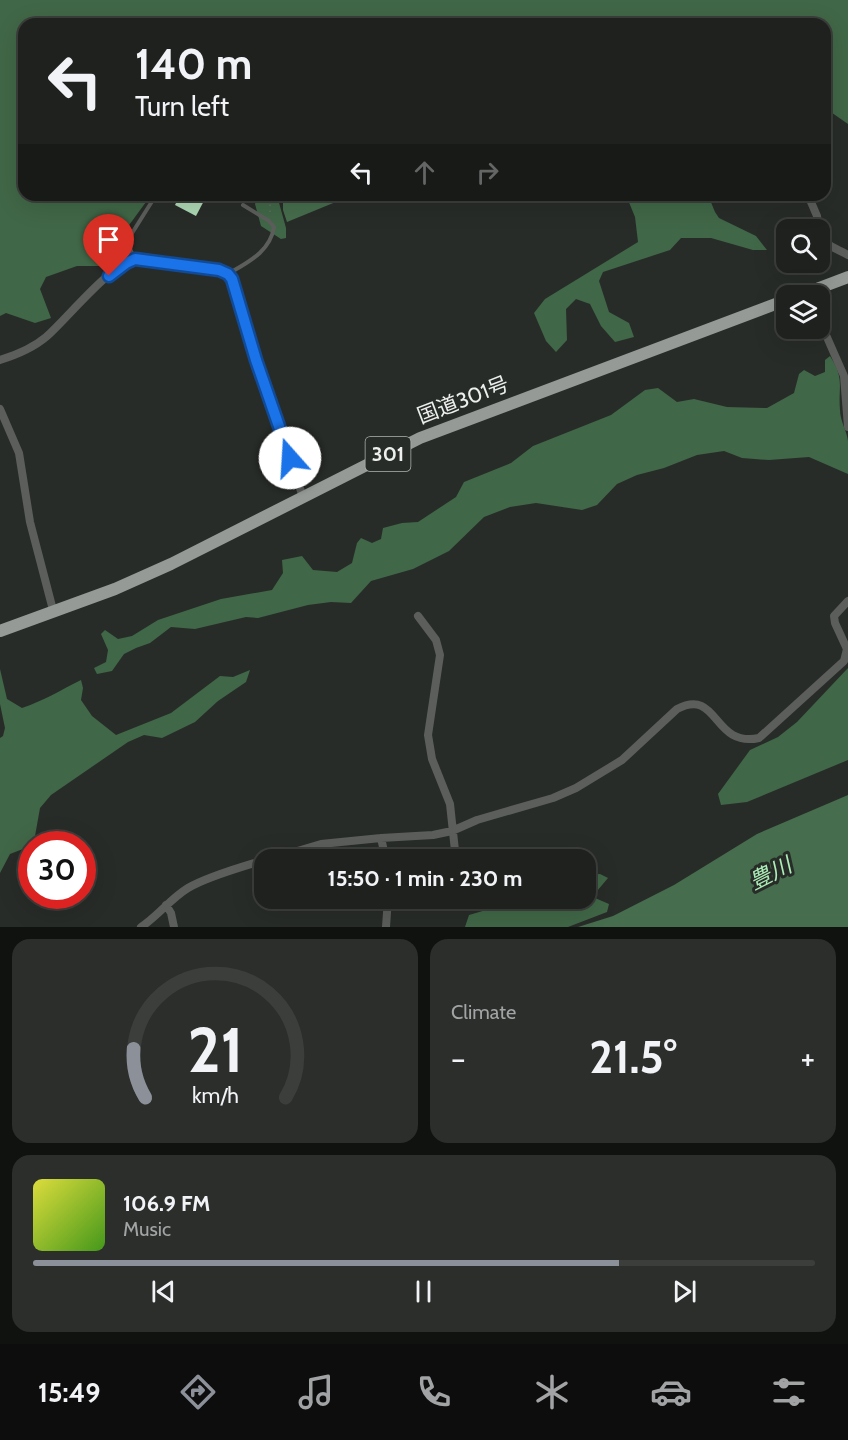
<!DOCTYPE html>
<meta charset="utf-8">
<style>
:root{--surface:#1e211e;--page:#2b2e2b;--text:#f1f3f6;--muted:#a1a3a4;--line:#3c3e3c;--accent:#8c9099}
body{margin:0;font-family:Cabin,"Noto Sans JP",sans-serif;background:var(--page);color:var(--text);height:100vh;display:flex;flex-direction:column;font-size:22px;white-space:nowrap}
*{box-sizing:border-box;margin:0}
p{font-size:20px;color:var(--muted)}
.icon{flex:none;width:33px;height:33px;fill:none;stroke:currentColor;stroke-width:2;stroke-linecap:round;stroke-linejoin:round}
.map{position:relative;height:927px;overflow:hidden}
.drawer{display:flex;flex-direction:column;gap:12px;padding:12px;background:#101210;flex:1}
.drawer>*{flex:none}
.top-card{position:absolute;left:18px;top:18px;width:813px;height:183px;border-radius:18px;box-shadow:0 6px 24px #0002,0 0 0 2px var(--line);background:#1e211e;color:var(--text);overflow:hidden}
.buttons{position:absolute;left:776px;top:219px;display:grid;gap:12px}
.buttons a{display:grid;place-items:center;width:54px;height:54px;border-radius:12px;background:var(--surface);box-shadow:0 6px 24px #0002,0 0 0 2px var(--line);font-size:30px}
.speed{position:absolute;left:18px;top:831px;display:flex;gap:12px;font-size:30px;font-weight:700;text-align:center}
.speed>*{display:grid;place-content:center;width:78px;height:78px;border-radius:50%;background:var(--surface);box-shadow:0 6px 24px #0002,0 0 0 2px var(--line);line-height:1}
.speed .limit{border:9px solid #d22;background:#fff;color:#111}
.pin{position:absolute;display:grid;place-items:center;width:51px;height:51px;color:#fff;margin:-62px -26px;border-radius:50% 50% 50% 0;rotate:-45deg;box-shadow:0 0 6px #0007}
.pin .icon{rotate:45deg}
.me{position:absolute;width:66px;margin:-33px;rotate:341deg;stroke-linejoin:round;filter:drop-shadow(0 0 4px #0008)}
.turn{display:flex;align-items:center;gap:21px;height:126px;padding:0 18px;font-size:27px}
.turn .icon{width:78px;height:78px;stroke-width:2.5}
.turn b{display:block;font-size:42px;line-height:51px}
.lanes{display:flex;align-items:center;height:57px;padding:0 18px;background:#0003;justify-content:center;gap:30px;direction:ltr}
.lanes .off{opacity:.35}
.big{font-size:45px;font-weight:700;line-height:1.1}
.drawer .tile{flex:1;display:flex;flex-direction:column;justify-content:center;gap:9px;min-width:0;padding:0 21px;border-radius:18px;background:var(--page)}
.drawer .dial{align-items:center;gap:0}
.dial svg{height:156px;overflow:visible;fill:none;stroke:var(--line);stroke-width:7;stroke-linecap:round;text-anchor:middle}
.dial text{fill:var(--text);stroke:none}
.song{display:flex;align-items:center;gap:18px}
.cover{width:72px;height:72px;border-radius:9px;background:linear-gradient(135deg,hsl(60 70% 55%),hsl(100 70% 35%))}
.played{height:6px;border-radius:3px;background:linear-gradient(90deg,var(--accent) 75%,var(--line) 75%)}
.keys{display:flex;justify-content:space-around;direction:ltr}
.heat{display:flex;justify-content:space-between;align-items:center;font-size:33px;direction:ltr}
.drawer .tiles{flex:1;display:grid;gap:12px;grid-template-columns:1fr 1fr}
.tile:last-child{grid-column:span 2}
.trip{position:absolute;left:254px;top:849px;width:342px;height:60px;border-radius:18px;background:var(--surface);box-shadow:0 6px 24px #0002,0 0 0 2px var(--line);font-weight:700;line-height:60px;text-align:center}
.tabs{display:flex;height:96px;justify-content:space-around;align-items:center;background:#0c0d0c;color:var(--muted)}
.tabs .icon{width:42px;height:42px}
.tabs .current{color:var(--accent)}
.tabs b{font-size:27px;color:var(--text)}
.map>svg:first-child{display:block}
.forest{fill:#406747}
.water{fill:#466d4d}
.building{fill:#add8b4}
.lines{fill:none;stroke-linecap:round;stroke-linejoin:round}
.path{stroke:#656966;stroke-width:1.5;stroke-dasharray:1.5 4.5;stroke-linecap:butt}
.service{stroke:#5c5e5c;stroke-width:4}
.minor{stroke:#5c5e5c;stroke-width:8}
.trunk{stroke:#959a96;stroke-width:12}
.route-casing{stroke:#114b97;stroke-width:15}
.route{stroke:#1a73e8;stroke-width:10}
.labels{text-anchor:middle;stroke-width:6;stroke-linejoin:round;paint-order:stroke}
.shield{fill:#282c28;stroke:#b1b4b2;stroke-width:1.5}
.shield-label{font-size:20px;font-weight:bold;fill:#ecefed}
.street-label{font-size:21px;fill:#ecefed;stroke:#282c28}
.water-label{font-size:22px;font-style:italic;fill:#adeeb8;stroke:#282c28}
</style>
<div class="map">
<svg width="848" height="927" viewBox="0 0 848 927">
<rect width="100%" height="100%" fill="#282c28"/>
<path class="forest" d="M0 0H848V124L825 108V24H24V195H147L146 202 124 232 120 249 105 266H77L46 277 40 289 51 318 35 323 6 313 0 316Z
M258 195H280L278 199 286 228V238L281 239 261 226 255 204Z
M626 195H708L715 212 719 218 756 236 767 250H753L711 238H681L670 250 603 272 599 281 609 312 629 323 634 337 615 342 601 326 590 304 576 299 566 309 567 340 556 352 546 341 534 313 545 299 638 242 635 217Z
M830 356C845 379 838 386 840 410 840 421 847 431 848 441 848 452 848 463 848 474L809 457 769 460 742 458 724 451 697 455 664 468 637 475 617 484 597 505 582 510 536 503 510 507 484 517 449 551 413 569 371 581 351 603 331 602 308 605 258 618 246 617 195 629 171 627 150 643 136 648 124 654 112 671 97 674 94 668 106 662 108 650 101 634 105 630 118 639 132 636 158 620 221 599 272 590 283 573 282 560 302 556 313 570 337 572 352 563 357 543 361 538 372 543 381 539 383 528 402 523 418 522 456 497 464 482 511 463 533 446 611 415 645 390 658 388 677 402 694 399 727 407 767 408 794 393 799 374 804 370 815 376 825 372V360Z
M848 668V760L747 802 721 805 718 794 750 750 778 737 797 722Z
M0 669 7 699 22 708C43 701 61 690 81 680L83 688 81 700 92 716 116 735 171 713 220 676 233 677 250 670 246 682 218 701 195 722 162 738 144 735 128 742 51 795 40 808 35 836 28 847 10 854 0 873V738L3 736 5 728 0 704Z
M600 874 608 878 597 891 595 898 609 904 607 912 568 927H465L469 915 486 910 501 899H520L526 901 537 898H585V875Z"/>
<path class="water" d="M283 195H341L343 199 287 222 283 210Z
M848 795V927H578L613 916 674 885 757 834Z"/>
<path class="building" d="M180 195H207L196 216 175 205Z"/>
<g class="lines">
<path class="path" d="M270 212V195"/>
<path class="service" d="M135 259 128 245 129 238 156 195
M228 274C248 262 270 252 274 227L269 221 243 205"/>
<path class="minor" d="M808 195 817 216 819 230
M819 230C821 245 836 248 848 255
M819 319 844 376 848 427
M0 360C16 355 33 348 46 337 66 320 111 263 136 259 155 257 198 267 219 269L228 274 232 279 256 360 303 497
M0 409 19 453 30 522 53 610
M418 616 436 640 440 655 428 735 432 759 450 804 456 860
M381 838 386 860
M267 860 321 844 381 838 433 835 452 831 477 820 553 798 576 788 622 760 677 709C719 687 712 748 759 738L844 661 847 649 835 623 834 616 848 601
M463 898 464 903
M166 905 171 913 174 927
M141 927C158 916 170 899 188 888 208 876 242 867 264 860
M386 927 388 898"/>
<path class="trunk" d="M798 296 848 277
M0 631 115 589 171 564 420 438 786 300"/>
</g>
<g class="lines">
<defs>
<path id="route" d="M109 276 126 263 135 259 219 270 228 274 232 279 256 360 290 458"/>
</defs>
<use href="#route" class="route-casing"/>
<use href="#route" class="route"/>
</g>
<g class="labels">
<rect class="shield" x="365.5" y="437" width="45" height="34" rx="4.5"/>
<g class="shield-label">
<text x="388" y="461">301</text>
</g>
<g class="street-label">
<text transform="translate(463 400) rotate(-21)" y="7">国道301号</text>
</g>
<g class="water-label">
<text transform="translate(770 873) rotate(-27)" y="8">豊川</text>
</g>
</g>
</svg>
<div class="buttons">
<a><svg class="icon" aria-label="search" viewBox="0 0 24 24"><circle cx="10" cy="10" r="6"/><path d="M15 15l6 6"/></svg></a>
<a><svg class="icon" aria-label="layers" viewBox="0 0 24 24"><path d="M12 4l9 5-9 5-9-5zM3 14l9 5 9-5"/></svg></a>
</div>
<div class="speed"><div class="limit">30</div></div>
<div class="pin" style="left:109px;top:276px;background:#d93025"><svg class="icon" aria-label="arrive" viewBox="0 0 24 24"><path d="M6 21V4h12l-3 4 3 4H6"/></svg></div>
<svg class="me" style="left:290px;top:458px" viewBox="-20 -20 40 40"><circle r="19" fill="#fff"/><path d="M0-13L10 11 0 6-10 11z" fill="#1a73e8"/></svg>
<div class="trip">15:50 · 1 min · 230 m</div>
<div class="top-card">
<div class="turn"><svg class="icon" aria-label="left" viewBox="0 0 24 24"><path d="M17 20v-9H6M10 6l-5 5 5 5"/></svg><div><b>140 m</b>Turn left</div></div>
<div class="lanes"><svg class="icon" aria-label="left" viewBox="0 0 24 24"><path d="M17 20v-9H6M10 6l-5 5 5 5"/></svg><svg class="icon off" aria-label="ahead" viewBox="0 0 24 24"><path d="M12 20V5M6 11l6-6 6 6"/></svg><svg class="icon off" aria-label="right" viewBox="0 0 24 24"><path d="M7 20v-9h11M14 6l5 5-5 5"/></svg></div>
</div>
</div>
<section class="drawer">
<div class="tiles">
<div class="tile dial"><svg viewBox="0 0 100 80">
<path d="M14 69A42 42 0 1 1 86 69"/>
<path d="M14 69A42 42 0 0 1 8 44" stroke="#8c9099"/>
<text x="50" y="56" font-size="32" font-weight="700">21</text>
<text x="50" y="72" font-size="11">km/h</text>
</svg></div>
<div class="tile"><p>Climate</p>
<div class="heat"><a>−</a><b class="big">21.5°</b><a>+</a></div>
</div>
<div class="tile">
<div class="song"><i class="cover"></i><div><b>106.9 FM</b><p>Music</p></div></div>
<div class="played"></div>
<div class="keys"><svg class="icon" aria-label="previous" viewBox="0 0 24 24"><path d="M18 5L8 12l10 7zM5 5v14"/></svg><svg class="icon" aria-label="pause" viewBox="0 0 24 24"><path d="M8 5v14M16 5v14"/></svg><svg class="icon" aria-label="next" viewBox="0 0 24 24"><path d="M6 5l10 7-10 7zM19 5v14"/></svg></div>
</div>
</div>
</section>
<nav class="tabs">
<b>15:49</b>
<svg class="icon current" aria-label="directions" viewBox="0 0 24 24"><path d="M12 3l9 9-9 9-9-9zM9 14v-3h6M13 9l2 2-2 2"/></svg>
<svg class="icon" aria-label="music" viewBox="0 0 24 24"><path d="M9 18V5l10-2v13"/><circle cx="6" cy="18" r="3"/><circle cx="16" cy="16" r="3"/></svg>
<svg class="icon" aria-label="phone" viewBox="0 0 24 24"><path d="M5 4h4l2 5-3 2q2 4 5 5l2-3 5 2v4C11 20 4 13 5 4z"/></svg>
<svg class="icon" aria-label="climate" viewBox="0 0 24 24"><path d="M12 3v18M4 7l16 10M4 17L20 7"/></svg>
<svg class="icon" aria-label="car" viewBox="0 0 24 24"><path d="M5 17H2v-5l4-1 3-4h7l3 4 3 1v5h-3M9 17h6M6 11h13"/><circle cx="7" cy="17" r="2"/><circle cx="17" cy="17" r="2"/></svg>
<svg class="icon" aria-label="filters" viewBox="0 0 24 24"><path d="M4 7h16M4 17h16"/><circle cx="9" cy="7" r="2"/><circle cx="15" cy="17" r="2"/></svg>
</nav>
